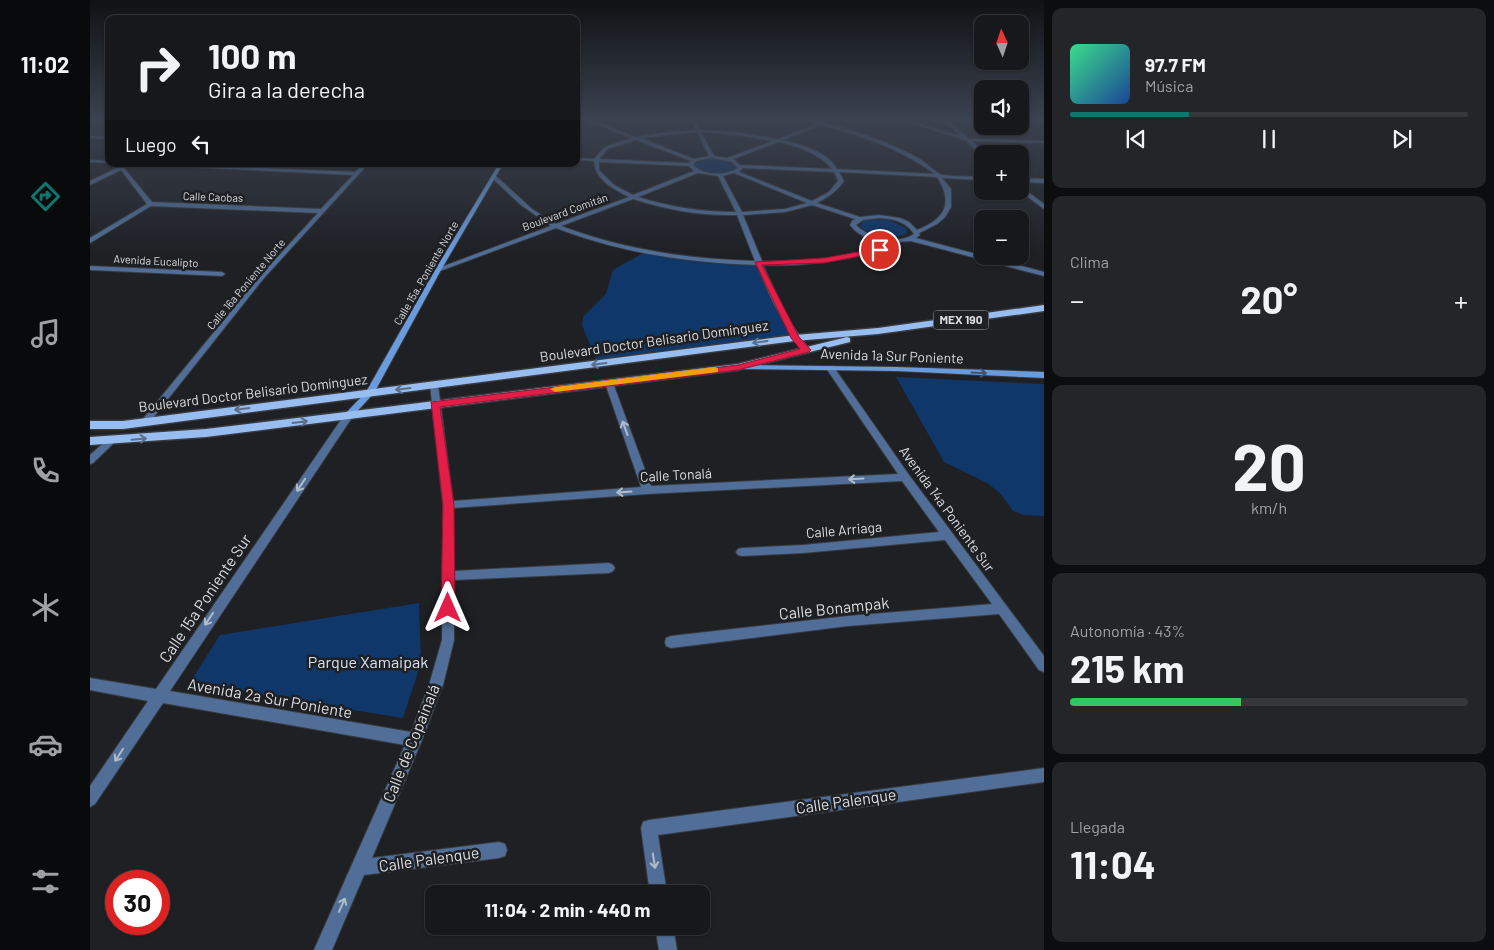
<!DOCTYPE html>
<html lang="es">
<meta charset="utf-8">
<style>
:root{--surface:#16181b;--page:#232528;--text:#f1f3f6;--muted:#9ea0a3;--line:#35373a;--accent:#0f766e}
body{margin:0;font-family:Barlow,sans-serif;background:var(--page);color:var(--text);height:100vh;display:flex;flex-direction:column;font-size:19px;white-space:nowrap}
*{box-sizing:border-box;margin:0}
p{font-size:16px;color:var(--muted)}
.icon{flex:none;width:28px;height:28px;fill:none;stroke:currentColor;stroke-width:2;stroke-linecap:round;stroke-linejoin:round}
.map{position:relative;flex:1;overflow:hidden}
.details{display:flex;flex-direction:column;gap:8px;padding:8px;background:#0c0d0f;width:450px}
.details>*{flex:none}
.guide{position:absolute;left:15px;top:15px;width:475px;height:152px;border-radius:10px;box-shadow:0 1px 4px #0004,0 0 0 1px var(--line);background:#16181b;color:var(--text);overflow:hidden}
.needle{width:32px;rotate:357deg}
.controls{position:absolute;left:884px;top:15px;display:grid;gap:10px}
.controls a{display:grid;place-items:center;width:55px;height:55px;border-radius:10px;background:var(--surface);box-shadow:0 1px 4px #0004,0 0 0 1px var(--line);font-size:25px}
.speed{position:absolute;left:15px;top:870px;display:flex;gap:10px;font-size:25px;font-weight:700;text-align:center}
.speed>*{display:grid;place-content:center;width:65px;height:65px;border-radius:50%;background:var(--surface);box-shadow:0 1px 4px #0004,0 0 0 1px var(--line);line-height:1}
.speed .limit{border:8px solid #d22;background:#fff;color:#111}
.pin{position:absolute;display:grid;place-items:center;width:42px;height:42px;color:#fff;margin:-21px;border:2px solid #fff;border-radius:50%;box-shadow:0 1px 5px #0007}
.me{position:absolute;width:55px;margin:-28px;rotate:0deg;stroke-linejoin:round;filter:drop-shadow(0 0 4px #0008)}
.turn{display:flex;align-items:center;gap:18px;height:105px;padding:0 20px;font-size:22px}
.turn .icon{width:65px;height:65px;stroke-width:2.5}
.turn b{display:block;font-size:35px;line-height:42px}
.then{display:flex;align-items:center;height:48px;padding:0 20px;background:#0003;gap:10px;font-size:19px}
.big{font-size:38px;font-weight:700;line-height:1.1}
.details .widget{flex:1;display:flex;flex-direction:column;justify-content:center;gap:8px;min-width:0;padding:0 18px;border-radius:10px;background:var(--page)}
.details .dial{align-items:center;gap:0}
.dial b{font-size:65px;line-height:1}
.song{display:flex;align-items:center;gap:15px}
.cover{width:60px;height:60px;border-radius:8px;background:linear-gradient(135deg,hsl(150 70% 55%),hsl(220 70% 35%))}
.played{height:5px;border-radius:2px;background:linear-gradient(90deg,var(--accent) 30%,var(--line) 30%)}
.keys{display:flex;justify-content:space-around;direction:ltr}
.heat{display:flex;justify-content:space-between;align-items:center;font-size:28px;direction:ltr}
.charge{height:8px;border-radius:4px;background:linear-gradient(90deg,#34c759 43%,var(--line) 0)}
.trip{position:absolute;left:335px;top:885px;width:285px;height:50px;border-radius:10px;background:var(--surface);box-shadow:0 1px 4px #0004,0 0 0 1px var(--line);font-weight:700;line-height:50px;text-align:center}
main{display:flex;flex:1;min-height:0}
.dock{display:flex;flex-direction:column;width:90px;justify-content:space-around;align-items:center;background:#090a0b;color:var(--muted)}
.dock .icon{width:35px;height:35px}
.dock .selected{color:var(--accent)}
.dock b{font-size:22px;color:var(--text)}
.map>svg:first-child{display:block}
.green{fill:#0f3769}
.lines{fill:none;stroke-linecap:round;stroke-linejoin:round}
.street-casing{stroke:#383a3e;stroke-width:2}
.secondary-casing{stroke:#383a3e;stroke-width:2}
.primary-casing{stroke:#383a3e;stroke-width:3}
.street{fill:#506e97;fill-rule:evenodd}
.secondary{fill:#6a9bdc;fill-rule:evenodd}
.primary{fill:#98bdf0;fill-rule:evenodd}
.oneway{stroke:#5b6e8a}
.oneway2{stroke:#3c516e}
.oneway3{stroke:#b1bcc9}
.route{fill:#e11d48;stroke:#92132f}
.slow{fill:#f59e0b}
.labels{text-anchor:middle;stroke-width:5;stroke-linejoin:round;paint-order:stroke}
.far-street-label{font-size:11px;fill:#dbdddf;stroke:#1e2024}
.shield{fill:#1e2024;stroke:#a2a4a7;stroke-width:1}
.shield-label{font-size:12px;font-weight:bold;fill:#dbdddf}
.street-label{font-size:14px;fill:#dbdddf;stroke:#1e2024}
.near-street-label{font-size:16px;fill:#dbdddf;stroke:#1e2024}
.near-park-label{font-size:16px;fill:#d5e1f2;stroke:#1e2024}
</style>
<main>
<nav class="dock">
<b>11:02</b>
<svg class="icon selected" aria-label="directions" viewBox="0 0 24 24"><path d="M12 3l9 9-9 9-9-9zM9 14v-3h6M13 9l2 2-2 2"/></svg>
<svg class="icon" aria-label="music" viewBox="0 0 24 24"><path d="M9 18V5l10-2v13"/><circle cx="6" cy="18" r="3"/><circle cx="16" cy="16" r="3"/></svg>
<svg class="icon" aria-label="phone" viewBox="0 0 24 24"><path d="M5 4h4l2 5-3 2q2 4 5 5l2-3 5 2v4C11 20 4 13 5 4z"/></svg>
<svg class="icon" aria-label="climate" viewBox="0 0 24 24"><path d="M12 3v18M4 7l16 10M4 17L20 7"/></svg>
<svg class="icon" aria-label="car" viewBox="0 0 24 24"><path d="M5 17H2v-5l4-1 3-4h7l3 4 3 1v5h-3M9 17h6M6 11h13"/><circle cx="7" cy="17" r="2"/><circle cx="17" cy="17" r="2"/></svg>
<svg class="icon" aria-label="filters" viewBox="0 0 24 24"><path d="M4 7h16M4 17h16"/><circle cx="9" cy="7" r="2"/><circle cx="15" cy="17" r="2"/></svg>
</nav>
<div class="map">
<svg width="954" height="950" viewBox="0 0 954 950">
<rect width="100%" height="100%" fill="#1e2024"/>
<path class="green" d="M623 158 645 164 646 168C635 176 612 175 603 165L609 160Z
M778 219 800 220 816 228 817 233C805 241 780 238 770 226L773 221Z
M555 252 668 263 705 338 508 364 492 325 493 317 516 294 523 270Z
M806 377 954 384V516L934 515 923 511 911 494 897 483 854 462Z
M329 603 331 663 313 718 99 684 130 635Z"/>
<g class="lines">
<defs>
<path id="street" d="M496 120H501L546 137 578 132 606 130 601 120H605L610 130 646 132 688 139 727 124 711 120C741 120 802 143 828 158 836 162 843 171 850 174 856 177 884 176 892 177V180L852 178 861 189V207L855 217 847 224 829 233 830 235 826 238 954 272V276L821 241 806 242 804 247C761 260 718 267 673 265L698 319 720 350 716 352H713C693 325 679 296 667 265 598 263 531 253 466 228L350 271H346V269L461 226 431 205 402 178V176H406L442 209 466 224 539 197C524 189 505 180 504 161L486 160V158L504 159 515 147 541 138ZM731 125C772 136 811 149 845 174L747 169C737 151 711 145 693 140ZM607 132 619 156 604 159 551 138ZM611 132 646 135 683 141 637 158 624 156ZM546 140 601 161 599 163 509 159 518 149ZM689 142C708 147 729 153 742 169L650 165 643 159ZM622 158 642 162 648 168C635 176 614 176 603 165L606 161ZM509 162 599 166 604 171 543 195 524 185 509 170ZM653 168 744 172 748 181 739 192 722 201 649 172ZM749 172 847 177C864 203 855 219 827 230L819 222 810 218 789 215 770 217 727 203C738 197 746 192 754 181ZM608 173 628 176 646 212C612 212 580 207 548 197ZM644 173 717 203 695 209 652 212 633 176ZM543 199C577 210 612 216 647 215L665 261C599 259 534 250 471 226ZM722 205 765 219 762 221 760 225C770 238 784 241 800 242L799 245C757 257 715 263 672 261L653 215 695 212ZM789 218C803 219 816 221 824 234 808 245 778 238 766 225L773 220Z
M811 120H816L870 136 853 120H857L879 139 954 141V143L882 141 895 153 892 155 875 140Z
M0 136 19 137V139L0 138Z
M0 160 19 161V163L0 162Z
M35 164H40L34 168 62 202 231 209 263 175 55 165 53 164H80L265 172 274 164H278L174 278 59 423 56 424 51 421 53 419 170 276 228 213 61 206 0 243V238L57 204 31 170 0 185V181Z
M930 178 954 179V183L930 182Z
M930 186 954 204V209L930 191Z
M0 266 132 272 135 274 132 276 0 270Z
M737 366H743L819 475 954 656V672L949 670 909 614 758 626 581 648 576 646 575 642 576 638 581 636 758 616 902 604 855 540 713 553 652 556 648 555 646 552 648 549 652 548 713 545 849 532 812 481 557 494 363 508 364 571 519 563 523 565 525 568 523 571 519 573 364 580V640L353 685 332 740 282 858 409 842 415 844 417 850 415 856 409 858 274 875 242 950H224L315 745 73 703 5 804 0 807V786L58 701 0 690V678L66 689 255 414 258 413 263 416 80 691 321 732 339 685 352 640 353 505 340 385 341 383H347L348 385 363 501 551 487 515 383 519 380 523 383 561 486 808 474 736 368Z
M21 438 24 439 26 441 24 443 3 463 0 464V455L18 439Z
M954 768V782L568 835 577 894H560L551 828 553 822 559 820Z
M565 926H583L587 950H569Z"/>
<path id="secondary" d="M409 164H413L351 270 284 393 261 418H255L253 416 255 414 276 392 345 270Z
M645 365 806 367 954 372V378L806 371 648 369H645Z"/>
<path id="primary" d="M954 305V311L788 334 705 341 33 429H0V421H33L705 335 788 328Z
M757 337 760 338V342L648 370 116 437 0 445V437L116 429 648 364Z"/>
</defs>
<use href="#street" class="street-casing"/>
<use href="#secondary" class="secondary-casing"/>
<use href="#primary" class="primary-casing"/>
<use href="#street" class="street"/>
<use href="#secondary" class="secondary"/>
<use href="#primary" class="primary"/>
</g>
<defs><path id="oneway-shaft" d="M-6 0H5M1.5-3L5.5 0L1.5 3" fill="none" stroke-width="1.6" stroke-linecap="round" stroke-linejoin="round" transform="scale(1.25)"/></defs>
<g class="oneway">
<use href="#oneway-shaft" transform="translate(670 342) rotate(172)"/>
<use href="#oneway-shaft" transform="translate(509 364) rotate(173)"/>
<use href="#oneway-shaft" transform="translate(313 389) rotate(173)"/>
<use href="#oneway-shaft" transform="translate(152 409) rotate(173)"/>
<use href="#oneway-shaft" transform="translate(210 422) rotate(-7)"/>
<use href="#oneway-shaft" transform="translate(49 439) rotate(-5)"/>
</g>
<use class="oneway2" href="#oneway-shaft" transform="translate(889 373) rotate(3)"/>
<g class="oneway3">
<use href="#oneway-shaft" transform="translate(535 428) rotate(-110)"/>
<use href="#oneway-shaft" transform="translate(766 479) rotate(177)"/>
<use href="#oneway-shaft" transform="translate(211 485) rotate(124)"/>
<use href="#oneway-shaft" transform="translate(534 492) rotate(176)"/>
<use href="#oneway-shaft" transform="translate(119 619) rotate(124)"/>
<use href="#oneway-shaft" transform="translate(29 755) rotate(123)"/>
<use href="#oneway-shaft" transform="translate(564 861) rotate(81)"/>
<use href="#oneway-shaft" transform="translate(252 905) rotate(-66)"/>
</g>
<linearGradient id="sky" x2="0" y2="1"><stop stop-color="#101214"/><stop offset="0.47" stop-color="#3b4250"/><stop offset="1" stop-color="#3b4250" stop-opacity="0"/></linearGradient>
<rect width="954" height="253" fill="url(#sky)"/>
<path class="route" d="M790 248 792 252 734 263 672 265 709 337 721 350 719 352 648 370 350 407 364 505 365 608 363 612H353L351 608 353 505 341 402 648 365 710 349 701 338 665 262 734 258Z"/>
<path class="slow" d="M625 367 628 368V372L465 392 460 389 465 387Z"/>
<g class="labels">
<g class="far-street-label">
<text transform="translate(123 197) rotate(2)" y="4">Calle Caobas</text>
<text transform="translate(475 212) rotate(-20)" y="4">Boulevard Comitán</text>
<text transform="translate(66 261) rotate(3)" y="4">Avenida Eucalipto</text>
<text transform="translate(336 273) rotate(-60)" y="4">Calle 15a. Poniente Norte</text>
<text transform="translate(156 284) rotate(-50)" y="4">Calle 16a Poniente Norte</text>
</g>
<rect class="shield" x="843.5" y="310.5" width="55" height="19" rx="4"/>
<g class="shield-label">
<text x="871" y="324">MEX 190</text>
</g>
<g class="street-label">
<text transform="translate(564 341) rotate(-8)" y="5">Boulevard Doctor Belisario Domínguez</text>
<text transform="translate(802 356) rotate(2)" y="5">Avenida 1a Sur Poniente</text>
<text transform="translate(163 393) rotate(-7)" y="5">Boulevard Doctor Belisario Domínguez</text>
<text transform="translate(586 475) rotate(-3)" y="5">Calle Tonalá</text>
<text transform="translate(857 509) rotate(54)" y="5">Avenida 14a Poniente Sur</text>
<text transform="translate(754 530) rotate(-5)" y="5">Calle Arriaga</text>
</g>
<g class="near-street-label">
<text transform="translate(115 598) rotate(-56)" y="6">Calle 15a Poniente Sur</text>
<text transform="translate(744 608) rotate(-6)" y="6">Calle Bonampak</text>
<text transform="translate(180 698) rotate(10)" y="6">Avenida 2a Sur Poniente</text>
<text transform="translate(321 743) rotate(-68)" y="6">Calle de Copainalá</text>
<text transform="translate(756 801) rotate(-8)" y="6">Calle Palenque</text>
<text transform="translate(339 859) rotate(-8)" y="6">Calle Palenque</text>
</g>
<g class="near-park-label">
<text x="278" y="668">Parque Xamaipak</text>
</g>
</g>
</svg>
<div class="controls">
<a><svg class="needle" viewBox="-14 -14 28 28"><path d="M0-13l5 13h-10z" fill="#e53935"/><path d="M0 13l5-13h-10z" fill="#9ea0a3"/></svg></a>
<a><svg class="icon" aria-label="sound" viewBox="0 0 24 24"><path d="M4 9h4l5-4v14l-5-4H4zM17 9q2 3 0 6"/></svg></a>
<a>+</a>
<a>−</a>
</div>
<div class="speed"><div class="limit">30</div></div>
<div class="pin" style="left:790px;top:250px;background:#d93025"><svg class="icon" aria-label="arrive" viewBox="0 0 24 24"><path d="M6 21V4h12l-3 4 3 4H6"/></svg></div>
<svg class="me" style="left:358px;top:608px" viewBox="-20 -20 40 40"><path d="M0-17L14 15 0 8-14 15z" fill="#e11d48" stroke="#fff" stroke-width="4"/></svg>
<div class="trip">11:04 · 2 min · 440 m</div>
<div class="guide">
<div class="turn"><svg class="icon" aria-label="right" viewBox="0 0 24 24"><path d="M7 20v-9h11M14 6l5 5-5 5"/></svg><div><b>100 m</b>Gira a la derecha</div></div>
<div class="then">Luego<svg class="icon" aria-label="left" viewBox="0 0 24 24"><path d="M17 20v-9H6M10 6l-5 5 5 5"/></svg></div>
</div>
</div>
<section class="details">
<div class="widget">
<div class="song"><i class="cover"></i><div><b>97.7 FM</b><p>Música</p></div></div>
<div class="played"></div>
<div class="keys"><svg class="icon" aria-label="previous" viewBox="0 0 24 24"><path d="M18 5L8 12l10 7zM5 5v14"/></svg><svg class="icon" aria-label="pause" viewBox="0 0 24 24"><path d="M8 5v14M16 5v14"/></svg><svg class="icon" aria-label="next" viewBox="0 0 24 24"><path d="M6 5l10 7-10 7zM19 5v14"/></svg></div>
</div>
<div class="widget"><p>Clima</p>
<div class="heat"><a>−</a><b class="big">20°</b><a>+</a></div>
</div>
<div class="widget dial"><b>20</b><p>km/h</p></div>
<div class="widget"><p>Autonomía · 43%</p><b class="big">215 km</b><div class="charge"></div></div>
<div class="widget"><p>Llegada</p><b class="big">11:04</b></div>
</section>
</main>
